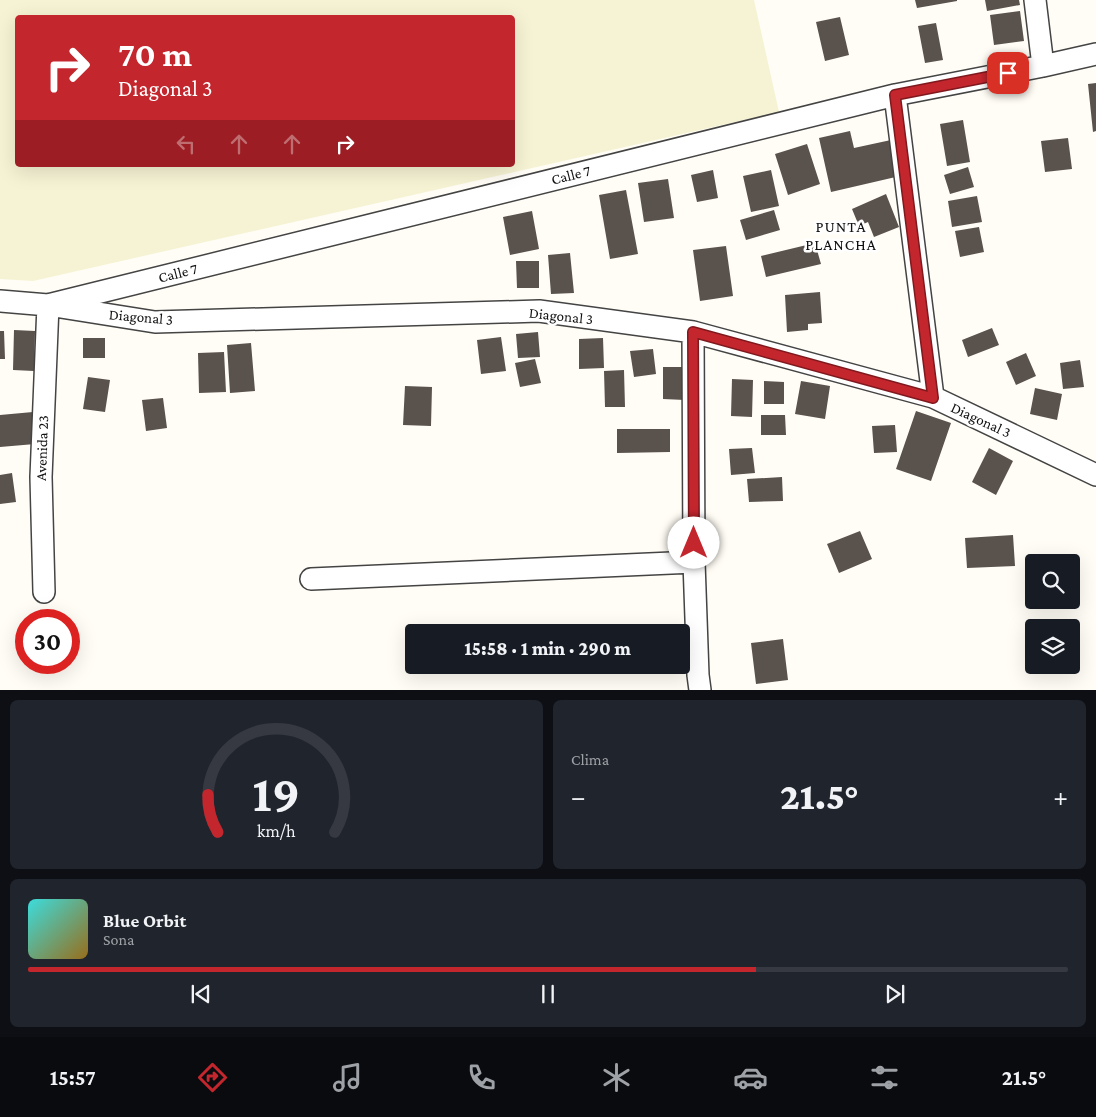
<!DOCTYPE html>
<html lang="es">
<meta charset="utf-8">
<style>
:root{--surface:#171b24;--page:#20242c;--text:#f1f3f6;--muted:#9ea1a6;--line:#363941;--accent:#c4262e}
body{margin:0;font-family:"Crimson Pro",serif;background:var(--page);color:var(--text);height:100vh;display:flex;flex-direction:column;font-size:19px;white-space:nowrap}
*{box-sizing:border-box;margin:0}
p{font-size:16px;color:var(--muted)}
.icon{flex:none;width:28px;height:28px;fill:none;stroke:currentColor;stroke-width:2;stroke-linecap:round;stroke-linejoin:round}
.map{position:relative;height:690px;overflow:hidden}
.panel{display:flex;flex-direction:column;gap:10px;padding:10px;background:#0d0f14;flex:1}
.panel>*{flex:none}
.guide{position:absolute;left:15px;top:15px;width:500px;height:152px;border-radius:5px;box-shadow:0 5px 20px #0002;background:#c4262e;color:#fff;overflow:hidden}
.buttons{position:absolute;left:1025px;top:554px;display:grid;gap:10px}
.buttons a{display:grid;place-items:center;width:55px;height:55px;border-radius:5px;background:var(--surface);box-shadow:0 5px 20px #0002;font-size:25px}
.speed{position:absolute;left:15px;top:609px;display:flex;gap:10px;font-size:25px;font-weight:700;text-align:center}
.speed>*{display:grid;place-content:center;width:65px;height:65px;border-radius:50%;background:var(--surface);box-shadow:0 5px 20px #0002;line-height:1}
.speed .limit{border:8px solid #d22;background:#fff;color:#111}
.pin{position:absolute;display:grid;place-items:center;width:42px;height:42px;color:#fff;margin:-21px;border-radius:10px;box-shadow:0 2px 8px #0006}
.me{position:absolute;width:55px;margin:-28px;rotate:0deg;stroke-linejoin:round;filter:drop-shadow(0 0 4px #0008)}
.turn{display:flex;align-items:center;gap:18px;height:105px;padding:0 20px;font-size:22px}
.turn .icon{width:65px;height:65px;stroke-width:2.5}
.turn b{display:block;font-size:35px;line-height:42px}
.lanes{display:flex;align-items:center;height:48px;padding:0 20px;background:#0003;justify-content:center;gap:25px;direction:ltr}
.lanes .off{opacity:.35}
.big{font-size:38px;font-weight:800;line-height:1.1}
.panel .tile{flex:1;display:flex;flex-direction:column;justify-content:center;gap:8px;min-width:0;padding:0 18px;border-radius:8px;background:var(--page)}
.panel .dial{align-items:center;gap:0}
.dial svg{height:130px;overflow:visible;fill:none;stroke:var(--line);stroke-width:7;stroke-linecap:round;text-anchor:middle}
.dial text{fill:var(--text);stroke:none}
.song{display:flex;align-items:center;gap:15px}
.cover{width:60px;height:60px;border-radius:8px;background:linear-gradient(135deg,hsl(180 70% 55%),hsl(40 70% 35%))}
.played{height:5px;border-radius:2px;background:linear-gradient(90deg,var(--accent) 70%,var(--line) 70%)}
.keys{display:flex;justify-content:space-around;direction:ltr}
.heat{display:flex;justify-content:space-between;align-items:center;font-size:28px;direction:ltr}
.panel .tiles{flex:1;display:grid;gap:10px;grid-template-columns:1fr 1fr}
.tile:last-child{grid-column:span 2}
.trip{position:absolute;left:405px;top:624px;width:285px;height:50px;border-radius:5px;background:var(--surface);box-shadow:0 5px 20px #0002;font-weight:800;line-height:50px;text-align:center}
.menu{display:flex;height:80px;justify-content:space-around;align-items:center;background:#090b0e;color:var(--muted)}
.menu .icon{width:35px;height:35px}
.menu .active{color:var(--accent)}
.menu b{font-size:22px;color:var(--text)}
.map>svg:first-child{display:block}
.farmland{fill:#f6f3d4;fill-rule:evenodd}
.building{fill:#5a524d}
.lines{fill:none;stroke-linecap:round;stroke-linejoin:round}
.street-casing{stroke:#444;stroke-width:24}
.street{stroke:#fff;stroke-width:21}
.route-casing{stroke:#7f191e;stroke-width:12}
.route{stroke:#c4262e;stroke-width:9}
.labels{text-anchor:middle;stroke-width:5;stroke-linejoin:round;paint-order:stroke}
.street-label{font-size:15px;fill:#111;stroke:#fff}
.neighbourhood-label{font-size:16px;letter-spacing:1px;fill:#111;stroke:#fff}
</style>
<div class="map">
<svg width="1096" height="690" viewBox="0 0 1096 690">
<rect width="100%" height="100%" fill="#fffdf5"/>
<path class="farmland" d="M0 0H754L779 112 33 281 0 279ZM18 18H512V165H18Z"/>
<path class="building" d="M915 0H957V1L917 8Z
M985 0H1019L1020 5 987 11Z
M1020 11 1024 41 994 45 990 15Z
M840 17 849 55 825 61 816 22Z
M936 23 943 60 925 63 918 26Z
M1096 83V131L1093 132 1088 84Z
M963 120 970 162 947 166 940 124Z
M850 131 854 148 891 140 900 176 831 192 819 138Z
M1068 138 1072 169 1045 172 1041 141Z
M807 144 820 184 788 195 775 154Z
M968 167 974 187 950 194 944 175Z
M713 170 718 198 697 202 691 175Z
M771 170 779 206 751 212 743 176Z
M668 179 674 218 644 222 638 183Z
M626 190 638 254 610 259 599 195Z
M886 194 899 227 874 237 868 222 859 226 852 209Z
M977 196 982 222 952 227 948 201Z
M774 210 780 230 746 240 740 220Z
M532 211 539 249 510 255 503 217Z
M979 227 984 252 960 257 955 231Z
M815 243 821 264 766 277 761 256Z
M726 246 733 296 700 301 693 250Z
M570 253 574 293 551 294 548 255Z
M516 261H539V288H517Z
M820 292 822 323 808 324V330L787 332 785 295Z
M992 328 999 345 968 357 962 340Z
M14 330 35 331 34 371 13 370Z
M0 331H4L5 359H0Z
M538 332 540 357 518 358 516 334Z
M501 337 506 371 481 374 477 340Z
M83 338H105V358H83Z
M603 338 604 368 579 369V339Z
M251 343 255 391 230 393 227 345Z
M653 349 656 374 634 377 630 351Z
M224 352 226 392 199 393 198 353Z
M1026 353 1036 376 1016 385 1006 362Z
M535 359 541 383 520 387 515 363Z
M1080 360 1084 387 1063 389 1060 363Z
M663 367H685V400L663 399Z
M624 370 625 407H605L604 371Z
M88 377 110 380 105 412 83 409Z
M732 379 753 380 752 417 731 416Z
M764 381 784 382V404H764Z
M801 381 830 386 825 419 795 414Z
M405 386 432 387 431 426 403 425Z
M1035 388 1062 394 1057 420 1030 414Z
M163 398 167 428 146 431 142 400Z
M916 411 951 423 931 481 896 469Z
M33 412 35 444 0 447V415Z
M761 415H785L786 435H761Z
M895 425 897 452 874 453 872 426Z
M617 429H670V452L617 453Z
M752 448 755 473 731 475 729 449Z
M989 448 1013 461 996 495 972 482Z
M12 473 16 502 0 504V475Z
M782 477 783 501 749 502 747 479Z
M860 531 872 559 839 573 827 544Z
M1013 535 1015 566 967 568 965 538Z
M783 639 788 680 756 684 751 643Z"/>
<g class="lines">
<defs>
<path id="street" d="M1035 0 1043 66
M895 95 933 397
M0 301 48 305 155 322 539 311 693 332 933 397 1096 475
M693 332 694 562 698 675 700 690
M311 579 694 562
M44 592 41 477 48 305 895 95 1043 66 1096 54"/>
</defs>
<use href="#street" class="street-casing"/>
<use href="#street" class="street"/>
</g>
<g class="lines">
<defs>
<path id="route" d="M694 543 693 332 933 398 895 95 1008 73"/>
</defs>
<use href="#route" class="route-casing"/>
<use href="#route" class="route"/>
</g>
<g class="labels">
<g class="street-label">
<text transform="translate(571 175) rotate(-14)" y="5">Calle 7</text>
<text transform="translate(178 273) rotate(-14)" y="5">Calle 7</text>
<text transform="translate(561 316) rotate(6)" y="5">Diagonal 3</text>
<text transform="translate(141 317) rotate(5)" y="5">Diagonal 3</text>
<text transform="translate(981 420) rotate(25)" y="5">Diagonal 3</text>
<text transform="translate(42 448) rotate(-88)" y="5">Avenida 23</text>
</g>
<g class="neighbourhood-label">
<text x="841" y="232">PUNTA<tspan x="841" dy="18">PLANCHA</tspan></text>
</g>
</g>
</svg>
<div class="buttons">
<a><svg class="icon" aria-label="search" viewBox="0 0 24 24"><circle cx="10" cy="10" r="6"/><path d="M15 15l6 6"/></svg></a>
<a><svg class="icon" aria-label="layers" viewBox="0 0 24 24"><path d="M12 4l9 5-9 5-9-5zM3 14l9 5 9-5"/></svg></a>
</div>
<div class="speed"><div class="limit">30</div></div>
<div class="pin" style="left:1008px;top:73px;background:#d93025"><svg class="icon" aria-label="arrive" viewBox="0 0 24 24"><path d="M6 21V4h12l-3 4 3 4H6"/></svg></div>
<svg class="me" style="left:694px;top:543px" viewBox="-20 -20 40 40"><circle r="19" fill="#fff"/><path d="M0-13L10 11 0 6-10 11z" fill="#c4262e"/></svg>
<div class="trip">15:58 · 1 min · 290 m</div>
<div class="guide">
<div class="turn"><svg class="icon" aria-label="right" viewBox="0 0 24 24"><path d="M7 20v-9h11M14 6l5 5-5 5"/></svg><div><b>70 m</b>Diagonal 3</div></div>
<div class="lanes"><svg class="icon off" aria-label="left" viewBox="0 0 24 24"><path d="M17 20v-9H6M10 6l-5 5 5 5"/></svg><svg class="icon off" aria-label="ahead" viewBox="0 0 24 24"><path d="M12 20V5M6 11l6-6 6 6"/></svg><svg class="icon off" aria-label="ahead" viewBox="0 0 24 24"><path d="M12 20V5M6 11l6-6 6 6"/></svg><svg class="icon" aria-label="right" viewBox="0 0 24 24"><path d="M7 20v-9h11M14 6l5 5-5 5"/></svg></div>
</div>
</div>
<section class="panel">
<div class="tiles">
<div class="tile dial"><svg viewBox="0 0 100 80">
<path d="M14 69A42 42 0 1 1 86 69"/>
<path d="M14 69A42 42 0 0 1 8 46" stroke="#c4262e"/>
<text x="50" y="56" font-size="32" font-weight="700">19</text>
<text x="50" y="72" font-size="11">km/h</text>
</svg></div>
<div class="tile"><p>Clima</p>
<div class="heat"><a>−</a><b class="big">21.5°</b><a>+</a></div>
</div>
<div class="tile">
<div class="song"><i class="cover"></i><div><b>Blue Orbit</b><p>Sona</p></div></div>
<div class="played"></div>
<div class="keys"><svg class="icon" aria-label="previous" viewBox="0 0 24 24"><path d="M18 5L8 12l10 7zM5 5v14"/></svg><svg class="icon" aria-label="pause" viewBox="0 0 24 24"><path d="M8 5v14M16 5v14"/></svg><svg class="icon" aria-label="next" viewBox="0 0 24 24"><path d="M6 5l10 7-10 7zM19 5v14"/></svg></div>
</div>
</div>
</section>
<nav class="menu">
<b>15:57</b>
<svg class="icon active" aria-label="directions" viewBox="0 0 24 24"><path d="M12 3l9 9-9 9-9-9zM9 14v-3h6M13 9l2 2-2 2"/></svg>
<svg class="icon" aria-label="music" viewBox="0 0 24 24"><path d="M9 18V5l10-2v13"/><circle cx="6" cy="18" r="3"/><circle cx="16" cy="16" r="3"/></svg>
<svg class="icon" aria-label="phone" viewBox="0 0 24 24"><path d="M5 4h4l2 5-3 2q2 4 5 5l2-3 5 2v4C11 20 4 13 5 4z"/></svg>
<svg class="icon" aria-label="climate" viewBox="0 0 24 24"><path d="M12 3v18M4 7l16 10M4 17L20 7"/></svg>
<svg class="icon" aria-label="car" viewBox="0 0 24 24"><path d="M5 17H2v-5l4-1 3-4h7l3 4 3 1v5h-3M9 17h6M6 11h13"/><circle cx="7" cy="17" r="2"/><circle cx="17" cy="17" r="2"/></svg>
<svg class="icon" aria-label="filters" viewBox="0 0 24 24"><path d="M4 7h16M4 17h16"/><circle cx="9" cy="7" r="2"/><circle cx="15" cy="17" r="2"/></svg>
<b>21.5°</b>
</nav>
